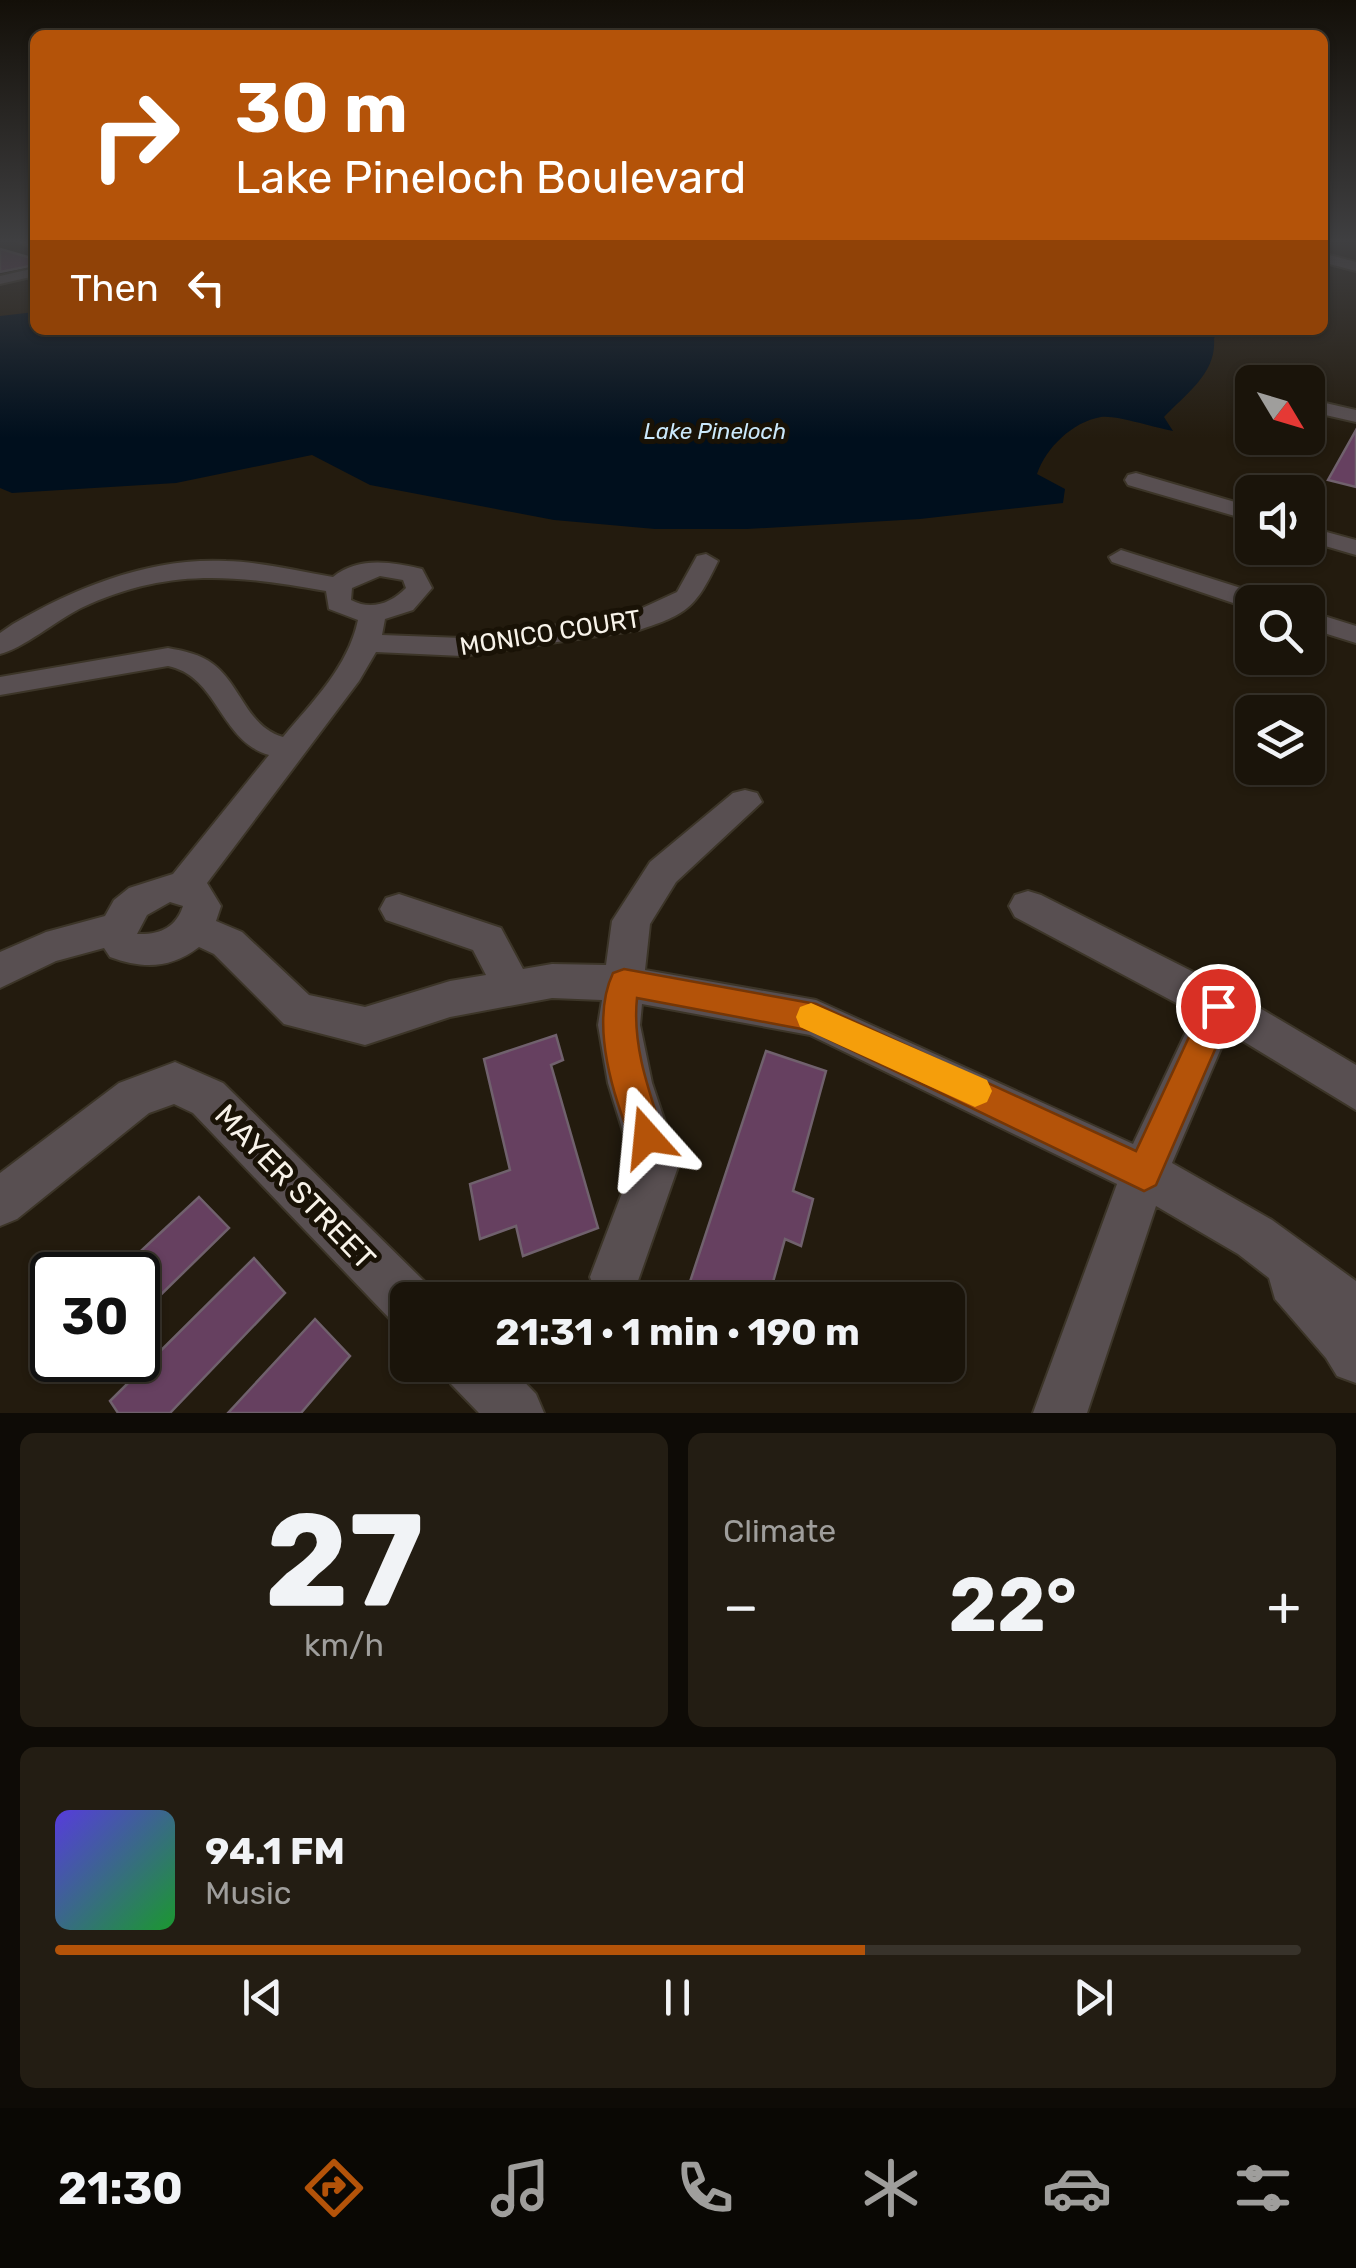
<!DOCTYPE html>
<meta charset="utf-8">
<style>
:root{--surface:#1a140a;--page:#231d13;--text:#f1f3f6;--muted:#9f9e9c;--line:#38332b;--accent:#b45309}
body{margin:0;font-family:Rubik,sans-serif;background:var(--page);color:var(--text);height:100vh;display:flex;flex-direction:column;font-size:38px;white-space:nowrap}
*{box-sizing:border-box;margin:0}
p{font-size:32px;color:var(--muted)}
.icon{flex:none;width:55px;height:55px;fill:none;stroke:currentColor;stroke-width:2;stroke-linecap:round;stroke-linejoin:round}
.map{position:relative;height:1413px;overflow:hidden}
.drawer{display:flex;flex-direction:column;gap:20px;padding:20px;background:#0e0b06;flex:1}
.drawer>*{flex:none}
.guide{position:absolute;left:30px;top:30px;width:1298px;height:305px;border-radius:15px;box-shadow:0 2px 8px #0004,0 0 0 2px var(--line);background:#b45309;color:#fff;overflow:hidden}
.needle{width:65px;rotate:128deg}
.fabs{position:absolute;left:1235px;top:365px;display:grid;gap:20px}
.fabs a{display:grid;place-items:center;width:90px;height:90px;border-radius:15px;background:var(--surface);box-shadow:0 2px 8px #0004,0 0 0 2px var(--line);font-size:50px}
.speed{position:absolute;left:30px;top:1252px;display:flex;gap:20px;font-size:50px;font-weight:700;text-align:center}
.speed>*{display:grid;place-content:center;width:130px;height:130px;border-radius:50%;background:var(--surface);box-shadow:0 2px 8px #0004,0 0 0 2px var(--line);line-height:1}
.speed .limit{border:5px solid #111;border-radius:15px;background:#fff;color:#111}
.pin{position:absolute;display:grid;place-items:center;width:85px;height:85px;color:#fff;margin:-42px;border:5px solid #fff;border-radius:50%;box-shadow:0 2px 10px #0007}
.me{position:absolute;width:110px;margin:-55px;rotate:342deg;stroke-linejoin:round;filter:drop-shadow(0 0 8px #0008)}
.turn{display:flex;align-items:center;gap:35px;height:210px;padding:0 40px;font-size:45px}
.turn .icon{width:130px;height:130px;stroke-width:2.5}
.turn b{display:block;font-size:70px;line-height:85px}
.then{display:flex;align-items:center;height:95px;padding:0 40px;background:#0003;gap:20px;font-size:38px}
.big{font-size:75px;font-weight:700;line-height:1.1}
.drawer .card{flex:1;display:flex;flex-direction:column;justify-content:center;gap:15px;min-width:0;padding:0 35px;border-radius:15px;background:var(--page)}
.drawer .dial{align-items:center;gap:0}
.dial b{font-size:130px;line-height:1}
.song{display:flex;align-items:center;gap:30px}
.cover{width:120px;height:120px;border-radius:15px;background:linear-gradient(135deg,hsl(250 70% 55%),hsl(130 70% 35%))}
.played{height:10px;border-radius:5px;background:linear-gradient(90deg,var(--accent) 65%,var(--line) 65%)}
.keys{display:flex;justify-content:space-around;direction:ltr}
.heat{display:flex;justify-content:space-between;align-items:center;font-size:55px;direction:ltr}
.drawer .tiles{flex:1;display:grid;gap:20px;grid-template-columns:1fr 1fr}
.card:last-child{grid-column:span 2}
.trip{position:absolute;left:390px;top:1282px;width:575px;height:100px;border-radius:15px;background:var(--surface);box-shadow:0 2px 8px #0004,0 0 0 2px var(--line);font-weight:700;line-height:100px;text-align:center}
.tab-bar{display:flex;height:160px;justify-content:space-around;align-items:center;background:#0a0804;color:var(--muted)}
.tab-bar .icon{width:70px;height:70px}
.tab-bar .active{color:var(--accent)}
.tab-bar b{font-size:45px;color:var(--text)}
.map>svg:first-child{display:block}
.water{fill:#000f1d}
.building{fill:#664060;stroke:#70616d;stroke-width:2.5}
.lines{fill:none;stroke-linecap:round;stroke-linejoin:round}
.minor-casing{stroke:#3c3528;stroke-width:4}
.minor{fill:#584f51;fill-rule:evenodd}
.route{fill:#b45309;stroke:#753606;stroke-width:2.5}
.slow{fill:#f59e0b}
.labels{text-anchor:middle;stroke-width:10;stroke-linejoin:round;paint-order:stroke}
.far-water-label{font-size:22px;font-style:italic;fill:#cbe9fc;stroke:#191206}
.street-label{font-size:25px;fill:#f7f2e9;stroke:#191206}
.near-street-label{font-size:30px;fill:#f7f2e9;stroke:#191206}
</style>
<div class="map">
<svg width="1356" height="1413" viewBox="0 0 1356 1413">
<rect width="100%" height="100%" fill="#231b0e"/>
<path class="water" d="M35 312V330H1221L1214 338C1217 373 1187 393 1164 417L1173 431C1155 428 1117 415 1101 417 1072 422 1046 448 1037 474L1065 489 1063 503 920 519 747 529H655L554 520 370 485 312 455 176 483 12 493 0 488V316Z"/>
<path class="building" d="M0 249 35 259V265L0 272Z
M1356 430V487L1328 480Z
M556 1035 563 1060 551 1065 598 1228 523 1256 516 1226 480 1239 470 1184 510 1170 484 1059Z
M766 1051 826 1071 793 1191 813 1199 801 1246 785 1239 768 1300H684Z
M199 1197 229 1228 138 1317V1275H115Z
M254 1258 285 1293 170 1413H118L110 1401Z
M315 1319 350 1356 301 1413H228Z"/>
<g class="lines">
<defs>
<path id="minor" d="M15 240H35V249Z
M1322 253 1356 262V271L1322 262Z
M35 268V276L0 284V276Z
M1308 399 1356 410V422L1308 411Z
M1136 473 1252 507V521L1128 485 1125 480 1128 475Z
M1308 527 1356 540V555L1308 541Z
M1121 550 1266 596 1270 602H1252V609L1248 608 1112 562 1109 557Z
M706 554 718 561C696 607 688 614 639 630L462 656 376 652 359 681 207 883 221 906 216 921 242 932 309 995 365 1007 450 981 486 975 473 950 386 920 380 909 386 898 399 894 501 928 523 969 552 964 606 965 612 921 650 862 733 793 745 790 757 793 762 802 676 882 650 924 645 970 816 1000 1133 1144 1195 1013 1015 917 1009 906 1015 895 1028 891 1041 895 1233 992 1356 1065V1110L1228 1032 1172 1163 1272 1220 1356 1281V1383L1337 1376 1326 1358 1275 1299 1269 1278 1238 1254 1156 1206 1087 1413H1033L1117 1184 810 1035 642 1004 640 1025 652 1083 679 1164 633 1295 620 1300 597 1295 590 1277 633 1164 608 1083 598 1025 602 1000 552 998 450 1017 365 1045 284 1024 214 954 199 947C170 969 143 969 110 957L104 948 56 961 0 988V952L46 932 105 916 114 900 129 888 173 874 269 755C220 741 218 676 168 666L0 695V677L168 648C184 651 200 654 213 664 241 685 247 727 283 737 313 701 348 667 358 620L329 609 326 591C235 575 168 567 81 608 57 620 22 649 0 654V633L13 624C76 587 151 557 226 561 262 562 298 571 333 577 358 556 393 562 422 569L432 588 413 610 385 619 382 635 462 638 625 616 677 592 697 556ZM380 576 403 580 406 588C391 603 372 611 351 600L352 588ZM170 902 183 906C176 928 159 935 137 934L147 915Z
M1308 611 1356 626V643L1308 628Z
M175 1062 223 1083 426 1283 433 1300H408V1326L390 1319 193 1113 174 1104 149 1113 17 1219 0 1226V1173L119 1083Z
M443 1365H508L536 1394 544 1413H479L451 1384Z"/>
</defs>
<use href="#minor" class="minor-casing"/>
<use href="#minor" class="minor"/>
</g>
<linearGradient id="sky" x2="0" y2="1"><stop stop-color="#130f08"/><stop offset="0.55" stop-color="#3f3f41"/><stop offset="1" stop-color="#3f3f41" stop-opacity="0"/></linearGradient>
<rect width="1356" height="438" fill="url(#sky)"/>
<path class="route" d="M624 969 816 1004 1136 1151 1208 996 1218 992 1229 996 1234 1006 1156 1185 1144 1191 812 1031 637 998C632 1046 649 1091 664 1137L659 1149 647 1154 635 1149C614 1100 589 1024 613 973Z"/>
<path class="slow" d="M811 1003 987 1080 992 1091 987 1102 975 1107 964 1102 800 1027 796 1017 800 1007Z"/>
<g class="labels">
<g class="far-water-label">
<text x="715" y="439">Lake Pineloch</text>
</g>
<g class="street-label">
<text transform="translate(550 632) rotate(-9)" y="9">MONICO COURT</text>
</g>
<g class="near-street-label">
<text transform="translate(295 1187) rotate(46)" y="10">MAYER STREET</text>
</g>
</g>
</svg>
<div class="fabs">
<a><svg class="needle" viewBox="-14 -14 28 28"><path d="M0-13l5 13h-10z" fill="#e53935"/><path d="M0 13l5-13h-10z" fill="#9f9e9c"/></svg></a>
<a><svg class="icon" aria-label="sound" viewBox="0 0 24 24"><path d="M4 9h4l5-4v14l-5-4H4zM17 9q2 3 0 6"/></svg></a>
<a><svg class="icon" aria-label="search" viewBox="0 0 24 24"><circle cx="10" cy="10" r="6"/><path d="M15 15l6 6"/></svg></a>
<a><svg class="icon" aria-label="layers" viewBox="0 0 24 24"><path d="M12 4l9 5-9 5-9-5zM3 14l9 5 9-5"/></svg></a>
</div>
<div class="speed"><div class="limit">30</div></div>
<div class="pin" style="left:1218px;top:1006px;background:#d93025"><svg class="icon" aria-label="arrive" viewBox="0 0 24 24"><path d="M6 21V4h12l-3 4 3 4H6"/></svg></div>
<svg class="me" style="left:647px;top:1137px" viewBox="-20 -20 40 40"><path d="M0-17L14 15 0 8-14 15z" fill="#b45309" stroke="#fff" stroke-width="4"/></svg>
<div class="trip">21:31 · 1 min · 190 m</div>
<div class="guide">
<div class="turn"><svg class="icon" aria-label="right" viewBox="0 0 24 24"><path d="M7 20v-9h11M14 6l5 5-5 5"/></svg><div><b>30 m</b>Lake Pineloch Boulevard</div></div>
<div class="then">Then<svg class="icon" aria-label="left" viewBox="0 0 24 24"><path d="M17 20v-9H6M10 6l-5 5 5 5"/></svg></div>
</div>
</div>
<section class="drawer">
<div class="tiles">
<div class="card dial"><b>27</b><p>km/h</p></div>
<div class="card"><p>Climate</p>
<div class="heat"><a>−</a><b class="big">22°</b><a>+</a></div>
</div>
<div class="card">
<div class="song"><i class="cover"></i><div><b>94.1 FM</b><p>Music</p></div></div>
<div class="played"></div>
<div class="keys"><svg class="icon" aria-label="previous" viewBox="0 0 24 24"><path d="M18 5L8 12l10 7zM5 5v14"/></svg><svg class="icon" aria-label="pause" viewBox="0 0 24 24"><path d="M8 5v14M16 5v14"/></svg><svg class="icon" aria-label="next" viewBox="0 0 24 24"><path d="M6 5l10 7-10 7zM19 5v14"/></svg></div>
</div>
</div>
</section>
<nav class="tab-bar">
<b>21:30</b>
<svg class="icon active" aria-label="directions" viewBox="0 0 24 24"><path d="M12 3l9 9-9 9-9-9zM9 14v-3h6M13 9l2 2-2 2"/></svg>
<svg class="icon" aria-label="music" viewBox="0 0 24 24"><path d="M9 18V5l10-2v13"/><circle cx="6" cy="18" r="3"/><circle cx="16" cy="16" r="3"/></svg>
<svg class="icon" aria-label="phone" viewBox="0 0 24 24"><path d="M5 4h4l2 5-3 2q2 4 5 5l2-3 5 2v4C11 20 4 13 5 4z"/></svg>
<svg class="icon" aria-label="climate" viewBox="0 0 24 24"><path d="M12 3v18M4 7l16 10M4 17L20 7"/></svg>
<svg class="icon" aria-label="car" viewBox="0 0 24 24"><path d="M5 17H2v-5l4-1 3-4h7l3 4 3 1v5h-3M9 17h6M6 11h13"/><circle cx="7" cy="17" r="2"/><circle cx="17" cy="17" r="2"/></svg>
<svg class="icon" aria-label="filters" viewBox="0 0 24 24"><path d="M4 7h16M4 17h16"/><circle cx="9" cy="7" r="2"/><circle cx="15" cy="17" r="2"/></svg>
</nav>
